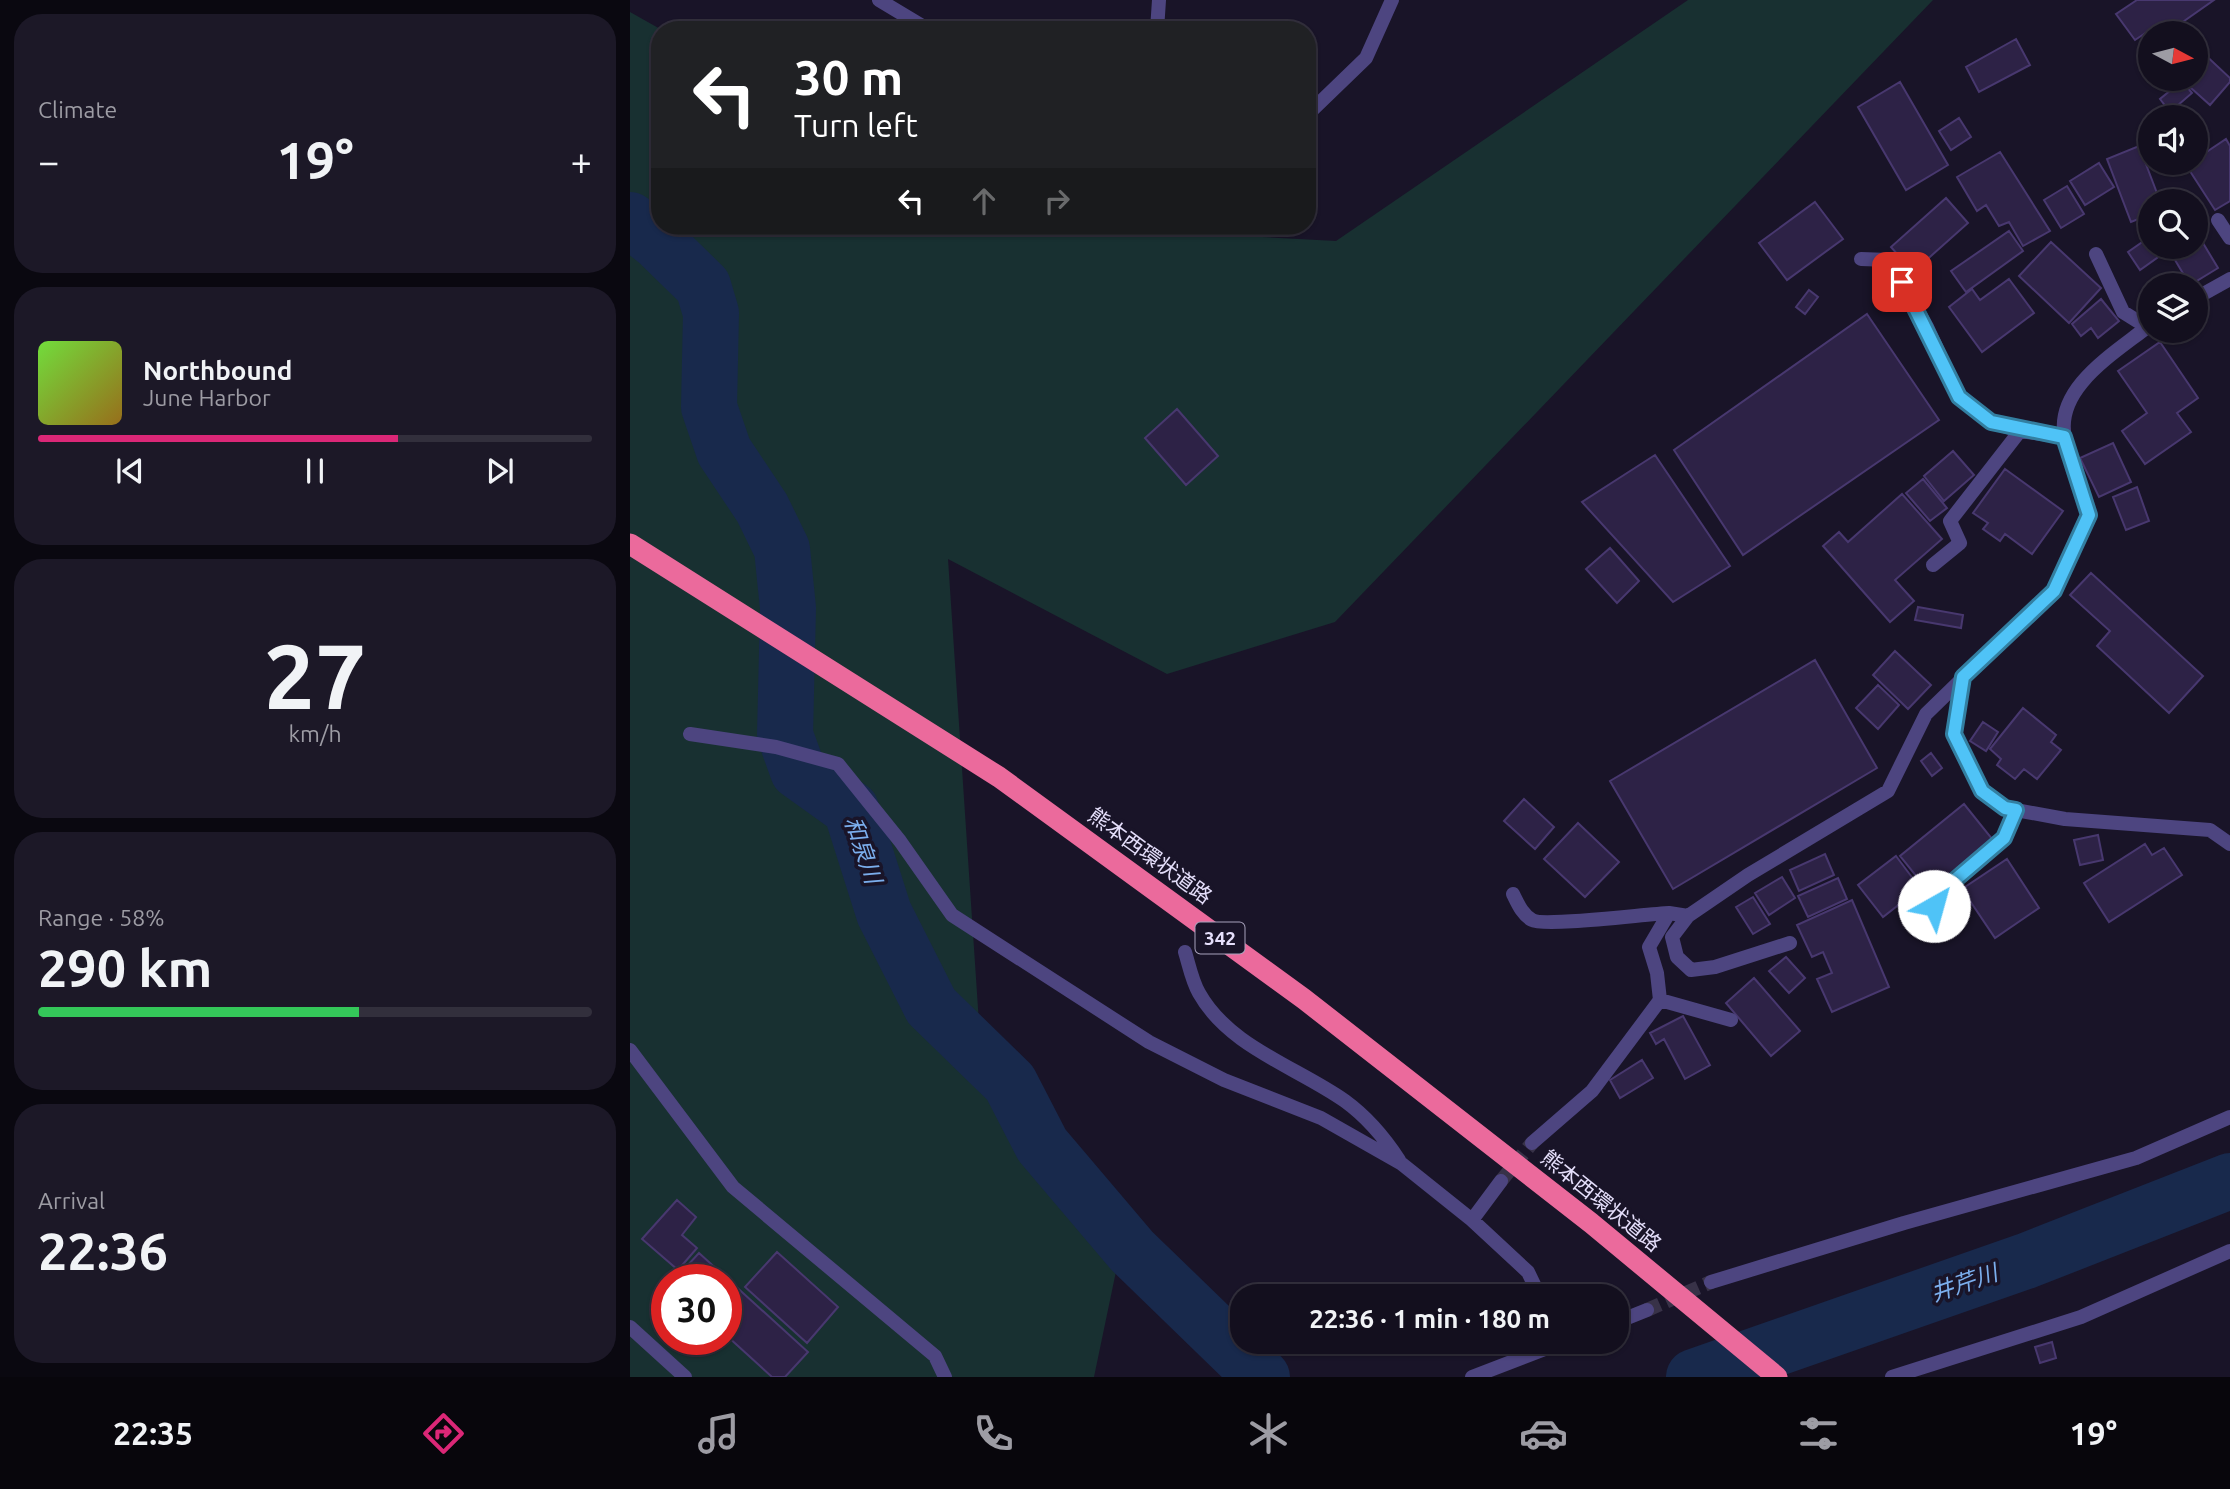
<!DOCTYPE html>
<meta charset="utf-8">
<style>
:root{--surface:#130f1e;--page:#1c1827;--text:#f1f3f6;--muted:#9d9ca4;--line:#322f3c;--accent:#db2777}
body{margin:0;font-family:Ubuntu,"Noto Sans JP",sans-serif;background:var(--page);color:var(--text);height:100vh;display:flex;flex-direction:column;font-size:26px;white-space:nowrap}
*{box-sizing:border-box;margin:0}
p{font-size:23px;color:var(--muted)}
.icon{flex:none;width:38px;height:38px;fill:none;stroke:currentColor;stroke-width:2;stroke-linecap:round;stroke-linejoin:round}
.map{position:relative;flex:1;overflow:hidden}
.drawer{display:flex;flex-direction:column;gap:14px;padding:14px;background:#0a0810;width:630px}
.drawer>*{flex:none}
.banner{position:absolute;left:21px;top:21px;width:665px;height:214px;border-radius:28px;box-shadow:0 2px 5px #0004,0 0 0 2px var(--line);background:#202124;color:#fff;overflow:hidden}
.needle{width:46px;rotate:97deg}
.tools{position:absolute;left:1508px;top:21px;display:grid;gap:14px}
.tools a{display:grid;place-items:center;width:70px;height:70px;border-radius:50%;background:var(--surface);box-shadow:0 2px 5px #0004,0 0 0 2px var(--line);font-size:35px}
.speed{position:absolute;left:21px;top:1264px;display:flex;gap:14px;font-size:35px;font-weight:700;text-align:center}
.speed>*{display:grid;place-content:center;width:91px;height:91px;border-radius:50%;background:var(--surface);box-shadow:0 2px 5px #0004,0 0 0 2px var(--line);line-height:1}
.speed .limit{border:10px solid #d22;background:#fff;color:#111}
.pin{position:absolute;display:grid;place-items:center;width:60px;height:60px;color:#fff;margin:-30px;border-radius:14px;box-shadow:0 4px 10px #0006}
.me{position:absolute;width:77px;margin:-38px;rotate:38deg;stroke-linejoin:round;filter:drop-shadow(0 0 5px #0008)}
.turn{display:flex;align-items:center;gap:24px;height:147px;padding:0 28px;font-size:32px}
.turn .icon{width:91px;height:91px;stroke-width:2.5}
.turn b{display:block;font-size:49px;line-height:60px}
.lanes{display:flex;align-items:center;height:66px;padding:0 28px;background:#0003;justify-content:center;gap:35px;direction:ltr}
.lanes .off{opacity:.35}
.big{font-size:52px;font-weight:600;line-height:1.1}
.drawer .widget{flex:1;display:flex;flex-direction:column;justify-content:center;gap:10px;min-width:0;padding:0 24px;border-radius:28px;background:var(--page)}
.drawer .dial{align-items:center;gap:0}
.dial b{font-size:91px;line-height:1}
.song{display:flex;align-items:center;gap:21px}
.cover{width:84px;height:84px;border-radius:10px;background:linear-gradient(135deg,hsl(100 70% 55%),hsl(40 70% 35%))}
.played{height:7px;border-radius:4px;background:linear-gradient(90deg,var(--accent) 65%,var(--line) 65%)}
.keys{display:flex;justify-content:space-around;direction:ltr}
.heat{display:flex;justify-content:space-between;align-items:center;font-size:38px;direction:ltr}
.charge{height:10px;border-radius:5px;background:linear-gradient(90deg,#34c759 58%,var(--line) 0)}
.trip{position:absolute;left:600px;top:1284px;width:399px;height:70px;border-radius:28px;background:var(--surface);box-shadow:0 2px 5px #0004,0 0 0 2px var(--line);font-weight:600;line-height:70px;text-align:center}
.menu{display:flex;height:112px;justify-content:space-around;align-items:center;background:#08060c;color:var(--muted)}
.menu .icon{width:49px;height:49px}
.menu .active{color:var(--accent)}
.menu b{font-size:32px;color:var(--text)}
main{display:flex;flex:1;min-height:0}
.map>svg:first-child{display:block}
.green{fill:#183031;fill-rule:evenodd}
.lines{fill:none;stroke-linecap:round;stroke-linejoin:round}
.river{stroke:#18294c;stroke-width:56}
.building{fill:#2d2246;stroke:#48386f;stroke-width:2}
.street-tunnel{stroke:#383248;stroke-width:14;stroke-dasharray:14 7;stroke-linecap:butt}
.street{stroke:#4d4580;stroke-width:14}
.highway-bridge{stroke:#eb6a9c;stroke-width:21}
.route-casing{stroke:#337fa1;stroke-width:18}
.route{stroke:#4fc3f7;stroke-width:12}
.labels{text-anchor:middle;stroke-width:7;stroke-linejoin:round;paint-order:stroke}
.shield{fill:#191428;stroke:#a8a2bc;stroke-width:2}
.shield-label{font-size:19px;font-weight:bold;fill:#e5dffb}
.street-label{font-size:21px;fill:#e5dffb;stroke:#191428}
.water-label{font-size:23px;font-style:italic;fill:#7baeed;stroke:#191428}
</style>
<main>
<section class="drawer">
<div class="widget"><p>Climate</p>
<div class="heat"><a>−</a><b class="big">19°</b><a>+</a></div>
</div>
<div class="widget">
<div class="song"><i class="cover"></i><div><b>Northbound</b><p>June Harbor</p></div></div>
<div class="played"></div>
<div class="keys"><svg class="icon" aria-label="previous" viewBox="0 0 24 24"><path d="M18 5L8 12l10 7zM5 5v14"/></svg><svg class="icon" aria-label="pause" viewBox="0 0 24 24"><path d="M8 5v14M16 5v14"/></svg><svg class="icon" aria-label="next" viewBox="0 0 24 24"><path d="M6 5l10 7-10 7zM19 5v14"/></svg></div>
</div>
<div class="widget dial"><b>27</b><p>km/h</p></div>
<div class="widget"><p>Range · 58%</p><b class="big">290 km</b><div class="charge"></div></div>
<div class="widget"><p>Arrival</p><b class="big">22:36</b></div>
</section>
<div class="map">
<svg width="1600" height="1377" viewBox="0 0 1600 1377">
<rect width="100%" height="100%" fill="#191428"/>
<path class="green" d="M1058 0H1303L705 622 537 674 318 559 353 1083 489 1257 464 1377H0V12L32 30 30 226H426L706 241ZM37 1279H96V1339H37Z"/>
<g class="lines">
<path class="river" d="M0 220 28 242 73 286 81 313 79 407 94 451 132 508 152 549 158 608 155 735 168 771 221 809 254 913 301 1006 380 1083 412 1145 502 1251 632 1377
M1064 1377 1396 1261 1600 1181"/>
</g>
<path class="building" d="M1507 0H1584L1537 33H1523L1520 30 1505 40 1486 14Z
M1386 39 1400 65 1349 92 1336 67Z
M1570 50 1600 78V82L1580 105 1551 79H1566V55Z
M1552 81 1562 93 1540 112 1530 99Z
M1270 82 1318 165 1276 190 1228 107Z
M1329 118 1341 137 1321 150 1309 131Z
M1596 139 1600 146V201L1585 210 1556 165 1566 163V159Z
M1509 146 1530 201H1521V214L1501 222 1477 159Z
M1370 152 1420 231 1393 246 1379 222 1369 226 1356 205 1347 211 1327 177Z
M1469 163 1484 187 1455 205 1440 181Z
M1437 186 1454 214 1431 228 1414 200Z
M1316 198 1338 223 1283 272 1261 247Z
M1185 202 1213 239 1157 280 1129 243Z
M1379 231 1393 251 1336 292 1321 271Z
M1567 233 1588 268 1560 285 1539 250 1545 247H1566Z
M1521 236V247L1541 248 1510 270 1498 252Z
M1421 242 1471 288 1439 323 1389 276Z
M1379 279 1404 313 1352 352 1319 307 1342 289 1350 300Z
M1179 290 1188 297 1175 314 1166 307Z
M1471 299 1489 321 1468 338 1461 328 1451 336 1442 324Z
M1237 314 1309 420 1113 555 1044 450Z
M1530 342 1568 398 1547 413 1561 432 1515 464 1492 431 1517 413 1488 371Z
M547 409 588 456 556 485 515 438Z
M1483 443 1501 482 1469 497 1450 458Z
M1323 451 1344 475 1314 501 1294 476Z
M1025 455 1100 566 1043 602 952 502Z
M1375 469 1433 511 1402 554 1375 534 1370 541 1353 529 1358 523 1343 513Z
M1293 479 1317 508 1300 521 1276 493Z
M1507 487 1519 521 1496 530 1483 497Z
M1272 494 1312 539 1265 580 1284 601 1260 622 1193 546 1209 532 1218 542Z
M980 548 1009 581 987 603 956 569Z
M1461 573 1573 676 1539 713 1467 646 1480 631 1440 595Z
M1288 607 1333 615 1331 628 1285 620Z
M1265 651 1301 685 1278 709 1243 675Z
M1185 660 1247 768 1043 889 980 781Z
M1248 685 1269 705 1248 729 1226 708Z
M1393 708 1426 735 1421 742 1431 750 1407 779 1394 769 1385 779 1367 765 1371 759 1360 749Z
M1353 722 1368 732 1356 751 1340 741Z
M1301 753 1312 768 1302 776 1291 761Z
M894 799 924 827 905 849 874 821Z
M1334 804 1363 840 1299 892 1270 856Z
M948 823 989 862 955 897 914 859Z
M1468 835 1473 860 1450 865 1444 840Z
M1515 844 1522 855 1534 848 1552 875 1479 922 1454 883Z
M1195 854 1204 875 1169 891 1160 870Z
M1266 856 1290 888 1253 917 1228 885Z
M1377 859 1409 908 1365 938 1332 889Z
M1152 877 1165 898 1139 915 1125 893Z
M1208 878 1217 899 1178 917 1168 896Z
M1123 897 1140 924 1123 934 1106 907Z
M1222 900 1259 987 1202 1012 1187 979 1202 973 1193 952 1182 957 1167 925Z
M1156 957 1175 978 1159 993 1139 971Z
M1124 978 1170 1031 1141 1056 1096 1003Z
M1053 1016 1080 1065 1055 1079 1034 1039 1026 1044 1020 1033Z
M1012 1060 1023 1078 990 1098 980 1080Z
M47 1200 66 1217 52 1235 67 1248 48 1270 12 1239Z
M147 1252 208 1307 177 1343 115 1287Z
M69 1253 178 1352 155 1377H142L96 1335V1279H45Z
M1422 1342 1426 1358 1410 1363 1405 1347Z"/>
<g class="lines">
<path class="street-tunnel" d="M871 1181 902 1143
M1017 1310 1081 1282"/>
<path class="street" d="M249 0 299 30
M527 30 529 0
M677 115 736 58 762 0
M1588 220 1600 238
M1466 254 1493 312 1517 327
M1231 259 1259 260 1297 327 1329 397 1361 422 1390 431
M1566 298 1600 279
M1521 324C1487 352 1424 387 1435 438 1440 464 1453 489 1459 515L1425 591 1333 678 1324 734 1352 791 1375 808 1435 819 1580 830 1600 844
M1303 565 1330 543 1320 521 1390 431 1434 437
M60 734 146 747 208 764 270 841 322 915 519 1042 594 1080 691 1118 772 1164 842 1220 898 1272 910 1297
M883 894C888 904 892 914 902 920 914 927 1016 914 1039 913
M1304 906 1305 896 1374 838 1386 810
M1160 943 1085 967 1061 970 1047 957 1042 937 1058 916 1118 875 1258 791 1296 714 1333 678
M555 952C559 965 562 981 569 993 599 1047 667 1067 715 1101 737 1117 754 1137 769 1160
M1030 1000 1101 1020
M0 1050 103 1187 305 1356 315 1377
M902 1143 962 1091 1030 1000 1027 973 1019 947 1039 913 1058 916
M842 1220 871 1181
M1081 1282 1274 1223 1506 1158 1600 1117
M987 1322 1017 1310
M0 1327 55 1377
M842 1377 933 1342
M1262 1377 1451 1317 1600 1251"/>
<path class="highway-bridge" d="M0 544 369 777 674 999 961 1223 1147 1377"/>
</g>
<g class="lines">
<defs>
<path id="route" d="M1272 282 1329 397 1361 422 1434 437 1459 515 1424 591 1333 677 1324 734 1352 791 1375 808 1386 810 1374 838 1305 897 1304 906"/>
</defs>
<use href="#route" class="route-casing"/>
<use href="#route" class="route"/>
</g>
<g class="labels">
<rect class="shield" x="565.5" y="922.5" width="49" height="31" rx="5"/>
<g class="shield-label">
<text x="590" y="945">342</text>
</g>
<g class="street-label">
<text transform="translate(520 856) rotate(36)" y="7">熊本西環状道路</text>
<text transform="translate(971 1201) rotate(39)" y="7">熊本西環状道路</text>
</g>
<g class="water-label">
<text transform="translate(233 850) rotate(71)" y="8">和泉川</text>
<text transform="translate(1334 1283) rotate(-19)" y="8">井芹川</text>
</g>
</g>
</svg>
<div class="tools">
<a><svg class="needle" viewBox="-14 -14 28 28"><path d="M0-13l5 13h-10z" fill="#e53935"/><path d="M0 13l5-13h-10z" fill="#9d9ca4"/></svg></a>
<a><svg class="icon" aria-label="sound" viewBox="0 0 24 24"><path d="M4 9h4l5-4v14l-5-4H4zM17 9q2 3 0 6"/></svg></a>
<a><svg class="icon" aria-label="search" viewBox="0 0 24 24"><circle cx="10" cy="10" r="6"/><path d="M15 15l6 6"/></svg></a>
<a><svg class="icon" aria-label="layers" viewBox="0 0 24 24"><path d="M12 4l9 5-9 5-9-5zM3 14l9 5 9-5"/></svg></a>
</div>
<div class="speed"><div class="limit">30</div></div>
<div class="pin" style="left:1272px;top:282px;background:#d93025"><svg class="icon" aria-label="arrive" viewBox="0 0 24 24"><path d="M6 21V4h12l-3 4 3 4H6"/></svg></div>
<svg class="me" style="left:1304px;top:906px" viewBox="-20 -20 40 40"><circle r="19" fill="#fff"/><path d="M0-13L10 11 0 6-10 11z" fill="#4fc3f7"/></svg>
<div class="trip">22:36 · 1 min · 180 m</div>
<div class="banner">
<div class="turn"><svg class="icon" aria-label="left" viewBox="0 0 24 24"><path d="M17 20v-9H6M10 6l-5 5 5 5"/></svg><div><b>30 m</b>Turn left</div></div>
<div class="lanes"><svg class="icon" aria-label="left" viewBox="0 0 24 24"><path d="M17 20v-9H6M10 6l-5 5 5 5"/></svg><svg class="icon off" aria-label="ahead" viewBox="0 0 24 24"><path d="M12 20V5M6 11l6-6 6 6"/></svg><svg class="icon off" aria-label="right" viewBox="0 0 24 24"><path d="M7 20v-9h11M14 6l5 5-5 5"/></svg></div>
</div>
</div>
</main>
<nav class="menu">
<b>22:35</b>
<svg class="icon active" aria-label="directions" viewBox="0 0 24 24"><path d="M12 3l9 9-9 9-9-9zM9 14v-3h6M13 9l2 2-2 2"/></svg>
<svg class="icon" aria-label="music" viewBox="0 0 24 24"><path d="M9 18V5l10-2v13"/><circle cx="6" cy="18" r="3"/><circle cx="16" cy="16" r="3"/></svg>
<svg class="icon" aria-label="phone" viewBox="0 0 24 24"><path d="M5 4h4l2 5-3 2q2 4 5 5l2-3 5 2v4C11 20 4 13 5 4z"/></svg>
<svg class="icon" aria-label="climate" viewBox="0 0 24 24"><path d="M12 3v18M4 7l16 10M4 17L20 7"/></svg>
<svg class="icon" aria-label="car" viewBox="0 0 24 24"><path d="M5 17H2v-5l4-1 3-4h7l3 4 3 1v5h-3M9 17h6M6 11h13"/><circle cx="7" cy="17" r="2"/><circle cx="17" cy="17" r="2"/></svg>
<svg class="icon" aria-label="filters" viewBox="0 0 24 24"><path d="M4 7h16M4 17h16"/><circle cx="9" cy="7" r="2"/><circle cx="15" cy="17" r="2"/></svg>
<b>19°</b>
</nav>
